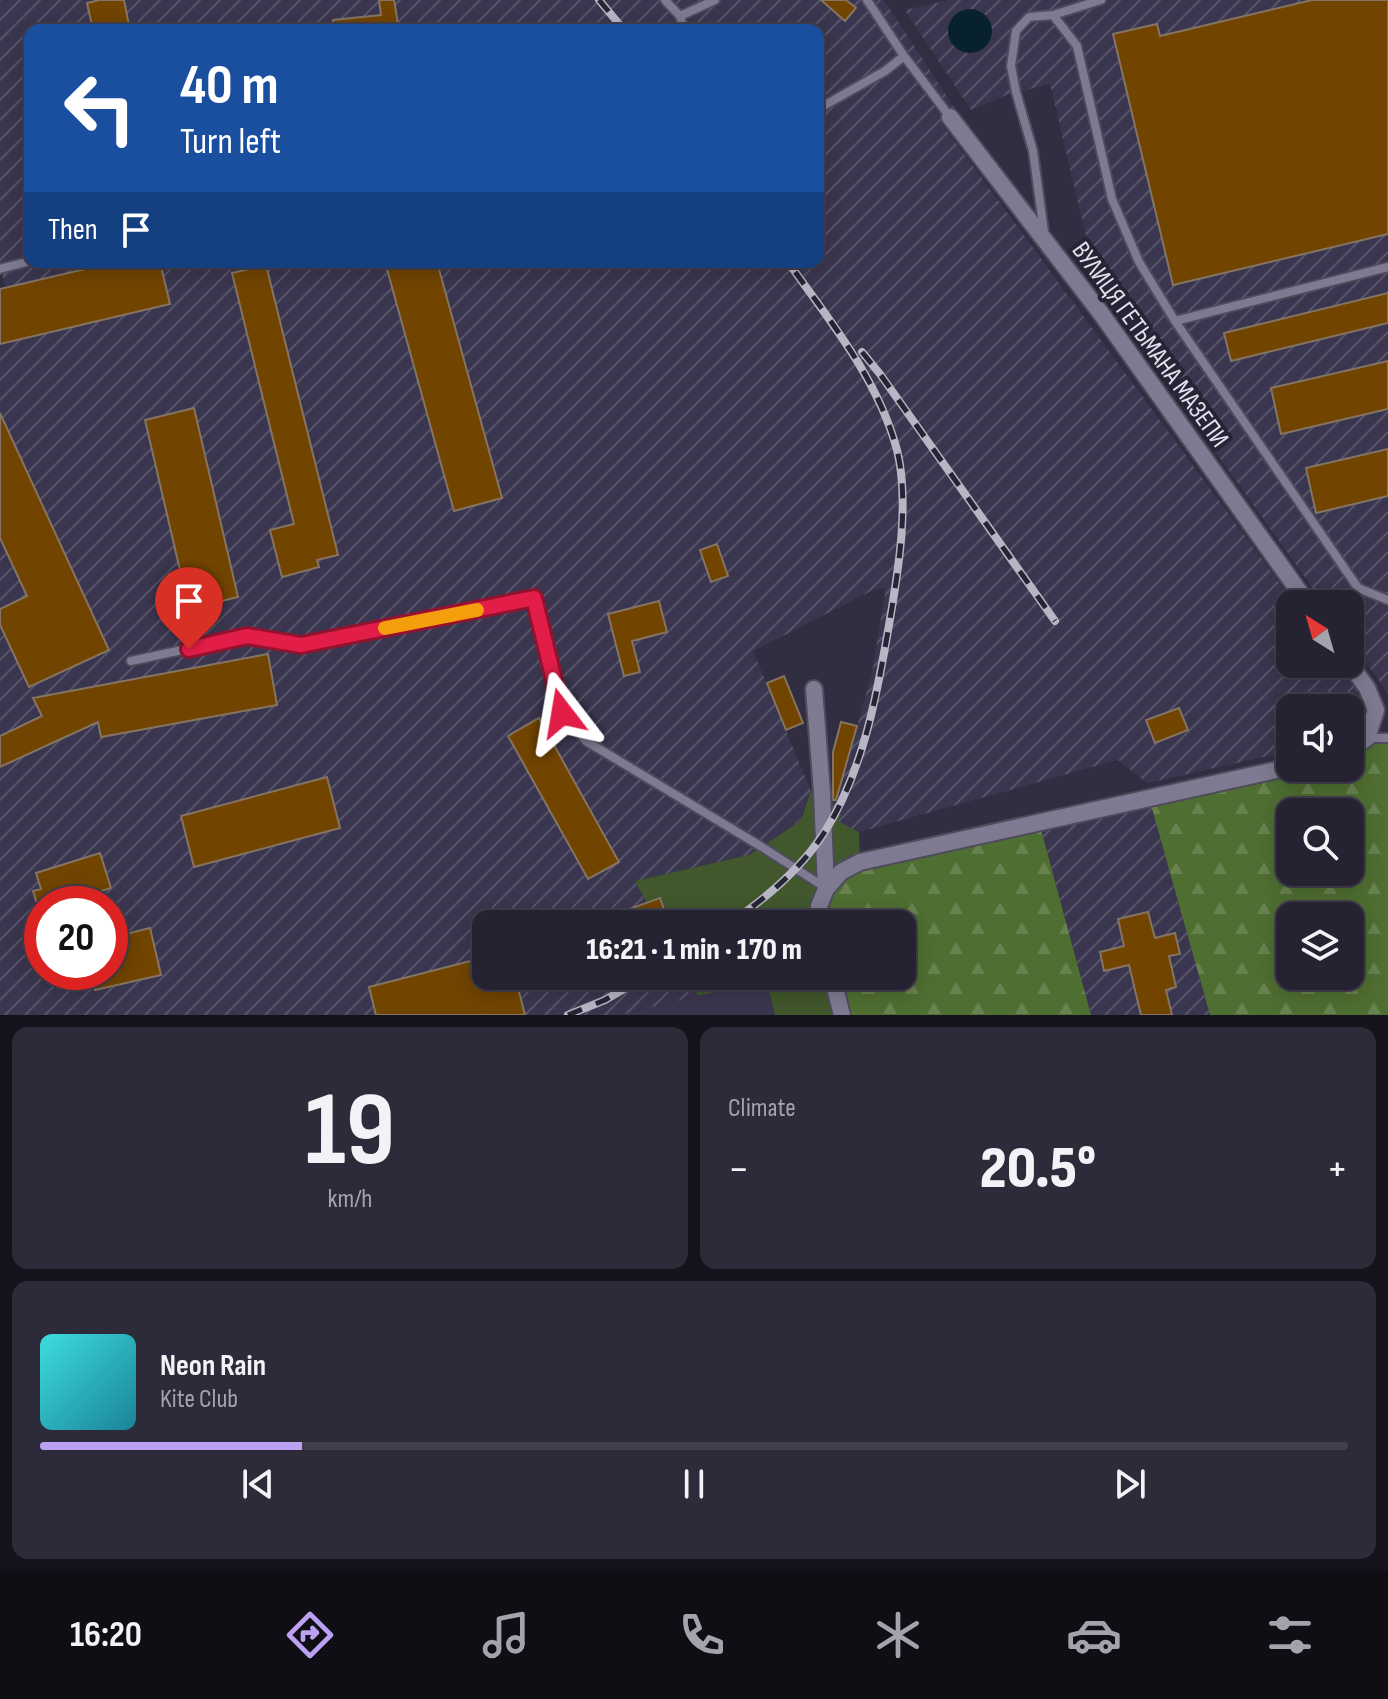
<!DOCTYPE html>
<meta charset="utf-8">
<style>
:root{--surface:#252231;--page:#2d2a39;--text:#f1f3f6;--muted:#a3a4ab;--line:#423f4d;--accent:#bca0f2}
body{margin:0;font-family:"Sofia Sans Condensed",sans-serif;background:var(--page);color:var(--text);height:100vh;display:flex;flex-direction:column;font-size:30px;white-space:nowrap}
*{box-sizing:border-box;margin:0}
p{font-size:26px;color:var(--muted)}
.icon{flex:none;width:44px;height:44px;fill:none;stroke:currentColor;stroke-width:2;stroke-linecap:round;stroke-linejoin:round}
.map{position:relative;height:1015px;overflow:hidden}
.panel{display:flex;flex-direction:column;gap:12px;padding:12px;background:#14131b;flex:1}
.panel>*{flex:none}
.banner{position:absolute;left:24px;top:24px;width:800px;height:244px;border-radius:16px;box-shadow:0 4px 20px #0003,0 0 0 2px var(--line);background:#1a4fa0;color:#fff;overflow:hidden}
.needle{width:52px;rotate:323deg}
.tools{position:absolute;left:1276px;top:590px;display:grid;gap:16px}
.tools a{display:grid;place-items:center;width:88px;height:88px;border-radius:16px;background:var(--surface);box-shadow:0 4px 20px #0003,0 0 0 2px var(--line);font-size:40px}
.speed{position:absolute;left:24px;top:886px;display:flex;gap:16px;font-size:40px;font-weight:700;text-align:center}
.speed>*{display:grid;place-content:center;width:104px;height:104px;border-radius:50%;background:var(--surface);box-shadow:0 4px 20px #0003,0 0 0 2px var(--line);line-height:1}
.speed .limit{border:12px solid #d22;background:#fff;color:#111}
.pin{position:absolute;display:grid;place-items:center;width:68px;height:68px;color:#fff;margin:-82px -34px;border-radius:50% 50% 50% 0;rotate:-45deg;box-shadow:0 0 8px #0007}
.pin .icon{rotate:45deg}
.me{position:absolute;width:88px;margin:-44px;rotate:346deg;stroke-linejoin:round;filter:drop-shadow(0 0 6px #0008)}
.turn{display:flex;align-items:center;gap:28px;height:168px;padding:0 24px;font-size:36px}
.turn .icon{width:104px;height:104px;stroke-width:2.5}
.turn b{display:block;font-size:56px;line-height:68px}
.then{display:flex;align-items:center;height:76px;padding:0 24px;background:#0003;gap:16px;font-size:30px}
.big{font-size:60px;font-weight:800;line-height:1.1}
.panel .widget{flex:1;display:flex;flex-direction:column;justify-content:center;gap:12px;min-width:0;padding:0 28px;border-radius:16px;background:var(--page)}
.panel .dial{align-items:center;gap:0}
.dial b{font-size:104px;line-height:1}
.song{display:flex;align-items:center;gap:24px}
.cover{width:96px;height:96px;border-radius:12px;background:linear-gradient(135deg,hsl(180 70% 55%),hsl(190 70% 35%))}
.played{height:8px;border-radius:4px;background:linear-gradient(90deg,var(--accent) 20%,var(--line) 20%)}
.keys{display:flex;justify-content:space-around;direction:ltr}
.heat{display:flex;justify-content:space-between;align-items:center;font-size:44px;direction:ltr}
.panel .tiles{flex:1;display:grid;gap:12px;grid-template-columns:1fr 1fr}
.widget:last-child{grid-column:span 2}
.trip{position:absolute;left:472px;top:910px;width:444px;height:80px;border-radius:16px;background:var(--surface);box-shadow:0 4px 20px #0003,0 0 0 2px var(--line);font-weight:800;line-height:80px;text-align:center}
.tabs{display:flex;height:128px;justify-content:space-around;align-items:center;background:#0f0e14;color:var(--muted)}
.tabs .icon{width:56px;height:56px}
.tabs .selected{color:var(--accent)}
.tabs b{font-size:36px;color:var(--text)}
.map>svg:first-child{display:block}
.built{fill:#3b364f}
.industrial{fill:url(#industrial-furrows);fill-rule:evenodd}
.green{fill:#41572c}
.forest{fill:url(#forest-firs);fill-rule:evenodd}
.water{fill:#07222d}
.building{fill:#714400;stroke:#857462;stroke-width:2}
.lines{fill:none;stroke-linecap:round;stroke-linejoin:round}
.service-casing{stroke:#4e4b5b;stroke-width:12}
.minor-casing{stroke:#4e4b5b;stroke-width:20}
.service{stroke:#7e7a91;stroke-width:8}
.minor{stroke:#7e7a91;stroke-width:16}
.rail-casing{stroke:#b8b6c4;stroke-width:8}
.rail{stroke:#272436;stroke-width:5;stroke-dasharray:15;stroke-linecap:butt}
.route-casing{stroke:#92132f;stroke-width:20}
.route{stroke:#e11d48;stroke-width:14}
.slow{stroke:#f59e0b;stroke-width:14}
.labels{text-anchor:middle;stroke-width:8;stroke-linejoin:round;paint-order:stroke}
.street-label{font-size:26px;fill:#e4e2ee;stroke:#272436}
</style>
<div class="map">
<svg width="1388" height="1015" viewBox="0 0 1388 1015">
<defs>
<pattern id="industrial-furrows" width="10" height="10" patternUnits="userSpaceOnUse" patternTransform="scale(2)"><rect width="10" height="10" fill="#3b364f"/><path d="M-1 1l2-2M0 10L10 0M9 11l2-2" fill="none" stroke="#575369"/></pattern>
<pattern id="forest-firs" width="22" height="20" patternUnits="userSpaceOnUse" patternTransform="scale(2)"><rect width="22" height="20" fill="#4f6e31"/><path d="M5 1l3.5 6h-7zM16 11l3.5 6h-7z" fill="#68824f"/></pattern>
</defs>
<rect width="100%" height="100%" fill="#312e41"/>
<path class="built" d="M766 980 775 1015H620Z"/>
<path class="industrial" d="M0 0H884L957 112 942 124 1295 604H1290V664H1340L1358 689 1350 710V708H1290V751L1147 783 1118 760 859 832 837 821 830 807 832 798 844 774 872 672 886 588 875 589 753 651 811 791 799 822 749 855 635 881 647 903 660 898 669 924H486V976H686L698 996 620 1015H0V289L5 287 0 264ZM30 30H818V262H30ZM42 904H110V972H42Z
M948 0H1388V693L1350 640V604H1324L1098 287 1050 84 1006 95 971 110 905 10Z
M1149 798 1210 1015H1091L1039 822Z"/>
<path class="green" d="M811 791 831 794 830 807 841 815 838 821 859 832 860 862 820 924H669L660 899 647 903 635 881 749 855 799 822 803 814Z
M687 976H832L842 1015H775L766 980 698 996Z"/>
<path class="forest" d="M1367 738H1388V1015H1210L1149 798 1290 768H1350V749ZM1290 812H1350V872H1290ZM1290 916H1350V976H1290Z
M1039 822 1091 1015H842L832 976H902V924H820L841 872Z"/>
<path class="water" d="M948 31a22 22 0 1 1 44 0a22 22 0 1 1-44 0Z"/>
<path class="building" d="M100 0H124L130 30H93L87 3Z
M379 0H394L399 30H334L333 20 381 15Z
M821 0H846L856 8 845 21Z
M1312 0H1388V234L1173 285 1113 34 1157 24 1160 36Z
M115 262H160L170 304 0 344V289Z
M385 262H437L502 498 454 511Z
M266 265 338 555 317 560 319 567 282 577 270 530 294 524 232 273Z
M1116 283 1129 300 1115 310 1102 293Z
M1388 293V323L1231 361 1224 333Z
M1388 361V409L1281 434 1271 388Z
M194 408 238 597 189 609 145 420Z
M0 413 109 650 29 687 0 625V609L27 596 0 538Z
M1388 449V496L1316 513 1306 468Z
M717 544 728 576 711 582 700 550Z
M659 601 667 632 632 641 640 672 624 676 608 614Z
M268 654 277 705 101 737 98 722 0 767V736L42 716 33 698Z
M784 676 803 723 786 730 767 683Z
M1179 708 1188 730 1155 743 1146 720Z
M539 718 619 862 588 879 508 736Z
M841 722 857 726 836 800H833V752Z
M327 777 340 828 194 867 181 816Z
M100 853 111 888 59 904H37L33 891 41 889 36 873Z
M660 898 669 924H594L593 922Z
M1148 912 1155 938 1175 933 1180 954 1169 956 1176 987 1166 990 1172 1015H1141L1129 965 1104 971 1100 952 1124 946 1118 919Z
M150 928 161 975 95 990 91 972H110V938Z
M486 957V976H515L525 1015H376L369 987Z"/>
<g class="lines">
<defs>
<path id="service" d="M665 0 680 16 684 30
M867 0 904 56 950 117
M1053 15 1101 0
M680 16 715 0
M818 109 885 71 904 56
M1044 232 1033 151 1016 92 1011 66 1016 31 1029 17 1053 15 1077 46 1112 199 1139 262 1175 321 1358 588 1388 600
M0 269 30 261
M1175 321 1388 267
M131 661 247 636 301 645 534 598 562 713 586 741 762 847 826 888
M1368 738H1388"/>
<path id="minor" d="M950 117 1100 312 1308 604
M1350 664 1367 688 1376 710 1367 738 1350 749
M814 689 822 792 826 889 819 906 820 924
M826 889 841 872 860 862 1290 767
M832 976 842 1015"/>
</defs>
<use href="#service" class="service-casing"/>
<use href="#minor" class="minor-casing"/>
<use href="#service" class="service"/>
<use href="#minor" class="minor"/>
<defs>
<path id="rail" d="M599 0 624 30
M862 352 880 374 1055 621
M728 924C764 900 800 870 824 833 863 772 877 695 889 625 898 573 910 502 897 450 878 379 830 321 788 262
M568 1015 605 1000 646 976"/>
</defs>
<use href="#rail" class="rail-casing"/>
<use href="#rail" class="rail"/>
</g>
<g class="lines">
<defs>
<path id="route" d="M189 649 247 636 301 645 534 598 562 713"/>
</defs>
<use href="#route" class="route-casing"/>
<use href="#route" class="route"/>
<path class="slow" d="M385 628 477 610"/>
</g>
<g class="labels">
<g class="street-label">
<text transform="translate(1151 344) rotate(54)" y="9">ВУЛИЦЯ ГЕТЬМАНА МАЗЕПИ</text>
</g>
</g>
</svg>
<div class="tools">
<a><svg class="needle" viewBox="-14 -14 28 28"><path d="M0-13l5 13h-10z" fill="#e53935"/><path d="M0 13l5-13h-10z" fill="#a3a4ab"/></svg></a>
<a><svg class="icon" aria-label="sound" viewBox="0 0 24 24"><path d="M4 9h4l5-4v14l-5-4H4zM17 9q2 3 0 6"/></svg></a>
<a><svg class="icon" aria-label="search" viewBox="0 0 24 24"><circle cx="10" cy="10" r="6"/><path d="M15 15l6 6"/></svg></a>
<a><svg class="icon" aria-label="layers" viewBox="0 0 24 24"><path d="M12 4l9 5-9 5-9-5zM3 14l9 5 9-5"/></svg></a>
</div>
<div class="speed"><div class="limit">20</div></div>
<div class="pin" style="left:189px;top:649px;background:#d93025"><svg class="icon" aria-label="arrive" viewBox="0 0 24 24"><path d="M6 21V4h12l-3 4 3 4H6"/></svg></div>
<svg class="me" style="left:562px;top:713px" viewBox="-20 -20 40 40"><path d="M0-17L14 15 0 8-14 15z" fill="#e11d48" stroke="#fff" stroke-width="4"/></svg>
<div class="trip">16:21 · 1 min · 170 m</div>
<div class="banner">
<div class="turn"><svg class="icon" aria-label="left" viewBox="0 0 24 24"><path d="M17 20v-9H6M10 6l-5 5 5 5"/></svg><div><b>40 m</b>Turn left</div></div>
<div class="then">Then<svg class="icon" aria-label="arrive" viewBox="0 0 24 24"><path d="M6 21V4h12l-3 4 3 4H6"/></svg></div>
</div>
</div>
<section class="panel">
<div class="tiles">
<div class="widget dial"><b>19</b><p>km/h</p></div>
<div class="widget"><p>Climate</p>
<div class="heat"><a>−</a><b class="big">20.5°</b><a>+</a></div>
</div>
<div class="widget">
<div class="song"><i class="cover"></i><div><b>Neon Rain</b><p>Kite Club</p></div></div>
<div class="played"></div>
<div class="keys"><svg class="icon" aria-label="previous" viewBox="0 0 24 24"><path d="M18 5L8 12l10 7zM5 5v14"/></svg><svg class="icon" aria-label="pause" viewBox="0 0 24 24"><path d="M8 5v14M16 5v14"/></svg><svg class="icon" aria-label="next" viewBox="0 0 24 24"><path d="M6 5l10 7-10 7zM19 5v14"/></svg></div>
</div>
</div>
</section>
<nav class="tabs">
<b>16:20</b>
<svg class="icon selected" aria-label="directions" viewBox="0 0 24 24"><path d="M12 3l9 9-9 9-9-9zM9 14v-3h6M13 9l2 2-2 2"/></svg>
<svg class="icon" aria-label="music" viewBox="0 0 24 24"><path d="M9 18V5l10-2v13"/><circle cx="6" cy="18" r="3"/><circle cx="16" cy="16" r="3"/></svg>
<svg class="icon" aria-label="phone" viewBox="0 0 24 24"><path d="M5 4h4l2 5-3 2q2 4 5 5l2-3 5 2v4C11 20 4 13 5 4z"/></svg>
<svg class="icon" aria-label="climate" viewBox="0 0 24 24"><path d="M12 3v18M4 7l16 10M4 17L20 7"/></svg>
<svg class="icon" aria-label="car" viewBox="0 0 24 24"><path d="M5 17H2v-5l4-1 3-4h7l3 4 3 1v5h-3M9 17h6M6 11h13"/><circle cx="7" cy="17" r="2"/><circle cx="17" cy="17" r="2"/></svg>
<svg class="icon" aria-label="filters" viewBox="0 0 24 24"><path d="M4 7h16M4 17h16"/><circle cx="9" cy="7" r="2"/><circle cx="15" cy="17" r="2"/></svg>
</nav>
